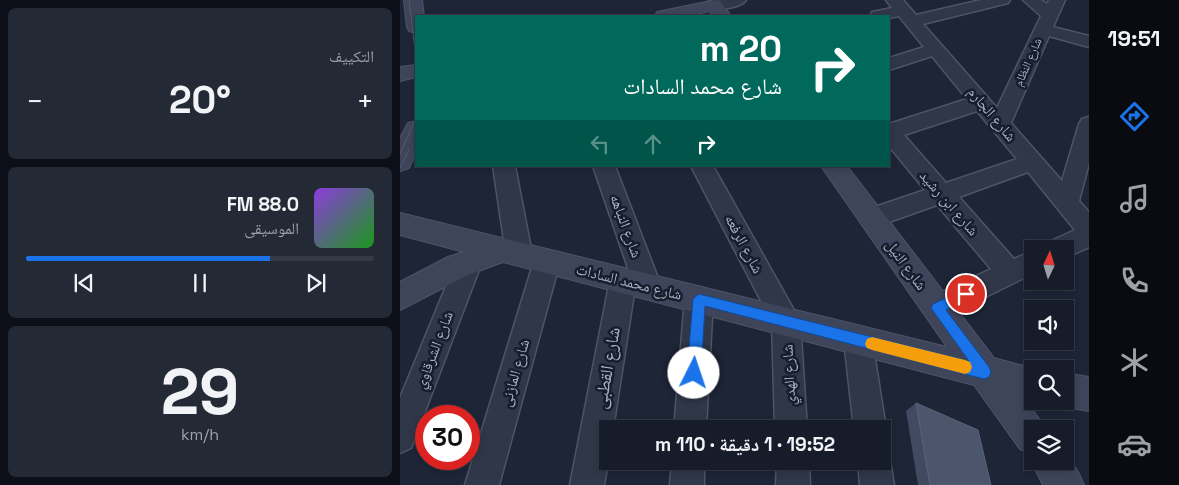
<!DOCTYPE html>
<html lang="ar">
<meta charset="utf-8">
<style>
:root{--surface:#161c29;--page:#232935;--text:#f1f3f6;--muted:#9ea1a8;--line:#353a46;--accent:#1a73e8}
body{margin:0;font-family:"Space Grotesk","Noto Naskh Arabic",sans-serif;background:var(--page);color:var(--text);direction:rtl;height:100vh;display:flex;flex-direction:column;font-size:19px;white-space:nowrap}
*{box-sizing:border-box;margin:0}
p{font-size:16px;color:var(--muted)}
.icon{flex:none;width:28px;height:28px;fill:none;stroke:currentColor;stroke-width:2;stroke-linecap:round;stroke-linejoin:round}
.map{position:relative;flex:1;overflow:hidden;direction:ltr}
.details{display:flex;flex-direction:column;gap:8px;padding:8px;background:#0c0f17;width:400px}
.details>*{flex:none}
.banner{position:absolute;left:15px;top:15px;width:475px;height:152px;border-radius:0px;box-shadow:0 2px 8px #0003,0 0 0 1px var(--line);direction:rtl;background:#00695c;color:#fff;overflow:hidden}
.needle{width:32px;rotate:4deg}
.controls{position:absolute;left:624px;top:240px;display:grid;gap:10px}
.controls a{display:grid;place-items:center;width:50px;height:50px;border-radius:0px;background:var(--surface);box-shadow:0 2px 8px #0003,0 0 0 1px var(--line);font-size:25px}
.speed{position:absolute;left:15px;top:405px;display:flex;gap:10px;font-size:25px;font-weight:700;text-align:center}
.speed>*{display:grid;place-content:center;width:65px;height:65px;border-radius:50%;background:var(--surface);box-shadow:0 2px 8px #0003,0 0 0 1px var(--line);line-height:1}
.speed .limit{border:8px solid #d22;background:#fff;color:#111}
.pin{position:absolute;display:grid;place-items:center;width:42px;height:42px;color:#fff;margin:-21px;border:2px solid #fff;border-radius:50%;box-shadow:0 1px 5px #0007}
.me{position:absolute;width:55px;margin:-28px;rotate:4deg;stroke-linejoin:round;filter:drop-shadow(0 0 4px #0008)}
.turn{display:flex;align-items:center;gap:18px;height:105px;padding:0 25px;font-size:22px}
.turn .icon{width:65px;height:65px;stroke-width:2.5}
.turn b{display:block;font-size:35px;line-height:42px}
.lanes{display:flex;align-items:center;height:48px;padding:0 25px;background:#0003;justify-content:center;gap:25px;direction:ltr}
.lanes .off{opacity:.35}
.big{font-size:38px;font-weight:700;line-height:1.1}
.details .widget{flex:1;display:flex;flex-direction:column;justify-content:center;gap:8px;min-width:0;padding:0 18px;border-radius:8px;background:var(--page)}
.details .dial{align-items:center;gap:0}
.dial b{font-size:65px;line-height:1}
.song{display:flex;align-items:center;gap:15px}
.cover{width:60px;height:60px;border-radius:8px;background:linear-gradient(135deg,hsl(270 70% 55%),hsl(120 70% 35%))}
.played{height:5px;border-radius:2px;background:linear-gradient(90deg,var(--accent) 70%,var(--line) 70%)}
.keys{display:flex;justify-content:space-around;direction:ltr}
.heat{display:flex;justify-content:space-between;align-items:center;font-size:28px;direction:ltr}
.trip{position:absolute;left:199px;top:420px;width:292px;height:50px;border-radius:0px;background:var(--surface);box-shadow:0 2px 8px #0003,0 0 0 1px var(--line);font-weight:700;line-height:50px;text-align:center;direction:rtl}
main{display:flex;flex:1;min-height:0}
.tabs{display:flex;flex-direction:column;width:90px;justify-content:space-around;align-items:center;background:#090b10;color:var(--muted)}
.tabs .icon{width:35px;height:35px}
.tabs .selected{color:var(--accent)}
.tabs b{font-size:22px;color:var(--text)}
.map>svg:first-child{display:block}
.lines{fill:none;stroke-linecap:round;stroke-linejoin:round}
.street-casing{stroke:#4e5466;stroke-width:3}
.secondary-casing{stroke:#4e5466;stroke-width:2}
.street{fill:#303748;fill-rule:evenodd}
.secondary{fill:#3e455b;fill-rule:evenodd}
.tram{stroke:#525a6f;stroke-width:1}
.wall{fill:#404a60}
.building{fill:#4b556b;stroke:#5a6379}
.route{fill:#1a73e8;stroke:#114b97}
.slow{fill:#f59e0b}
.labels{text-anchor:middle;stroke-width:5;stroke-linejoin:round;paint-order:stroke}
.far-street-label{font-size:12px;fill:#aab1c5;stroke:#161d2c}
.street-label{font-size:15px;fill:#aab1c5;stroke:#161d2c}
.near-street-label{font-size:18px;fill:#aab1c5;stroke:#161d2c}
</style>
<main>
<nav class="tabs">
<b>19:51</b>
<svg class="icon selected" aria-label="directions" viewBox="0 0 24 24"><path d="M12 3l9 9-9 9-9-9zM9 14v-3h6M13 9l2 2-2 2"/></svg>
<svg class="icon" aria-label="music" viewBox="0 0 24 24"><path d="M9 18V5l10-2v13"/><circle cx="6" cy="18" r="3"/><circle cx="16" cy="16" r="3"/></svg>
<svg class="icon" aria-label="phone" viewBox="0 0 24 24"><path d="M5 4h4l2 5-3 2q2 4 5 5l2-3 5 2v4C11 20 4 13 5 4z"/></svg>
<svg class="icon" aria-label="climate" viewBox="0 0 24 24"><path d="M12 3v18M4 7l16 10M4 17L20 7"/></svg>
<svg class="icon" aria-label="car" viewBox="0 0 24 24"><path d="M5 17H2v-5l4-1 3-4h7l3 4 3 1v5h-3M9 17h6M6 11h13"/><circle cx="7" cy="17" r="2"/><circle cx="17" cy="17" r="2"/></svg>
</nav>
<div class="map">
<svg width="689" height="485" viewBox="0 0 689 485">
<rect width="100%" height="100%" fill="#1d2537"/>
<g class="lines">
<defs>
<path id="street" d="M314 0H346C340 8 317 11 308 8L306 5 308 2Z
M486 0H503L516 15 581 0H610L608 3 523 24 597 108 641 16 623 0H641L647 4 649 0H665L653 27 689 36V47L649 36 611 123 662 181 679 124 682 119 689 117V163L679 201 689 212V247L665 258V249H648L651 241 675 230 628 172 559 197 614 259 632 251V274L537 321 527 317 523 308 527 299 591 269 537 205 472 228 463 225 460 218 463 211 525 190 489 146V124L567 99 532 56 489 70V58L524 47 499 16 489 18V16H470L472 12 492 8ZM577 111 617 159 546 183 504 135Z
M93 166H115L132 254 128 262 119 265 110 262 106 254Z
M193 166H215L261 286 257 294 248 298 239 294 235 287 213 429H208V461L204 485H170L210 280 214 272 223 268 229 271Z
M291 166H313L400 321 407 429H375L372 322Z
M147 250 156 253 160 261 99 485H65L134 261 138 253Z
M69 251 78 254 82 262 11 448 0 453V398L56 262 60 254Z
M299 287 309 290 313 299 306 429H274L285 299 289 290Z
M458 326 468 330 472 340 486 429 482 437V429H454L444 340 448 330Z
M482 448 486 449 490 461 494 485H460L458 461H482Z
M272 461H304V485H270Z
M377 461H409L410 485H376Z"/>
<path id="secondary" d="M4 0H22L24 16H16V33L9 31 7 27Z
M316 0 320 1 331 16H313L309 11 288 16H255L257 12Z
M16 65V77L0 81V67Z
M16 121V153L9 168 0 171V138L8 123Z
M421 166H447L594 358 635 369H632V400L625 399 646 429H632V454L620 449 574 385 103 262 68 275 0 310V282L48 257 64 252 0 235V213L547 347Z
M665 373 689 377V411L665 407 653 402 665 401Z
M665 453 678 472 684 485H643L631 461 632 457V461H665Z"/>
</defs>
<use href="#street" class="street-casing"/>
<use href="#secondary" class="secondary-casing"/>
<use href="#street" class="street"/>
<use href="#secondary" class="secondary"/>
<path class="tram" d="M9 0 16 59
M0 154 16 118
M0 168 9 150"/>
</g>
<path class="wall" d="M516 403 591 485H518L506 411Z"/>
<path class="building" d="M516 403 578 430 591 485H530Z"/>
<path class="route" d="M566 289 571 290 572 294 571 298 546 310 589 367 591 372 589 377 584 379 305 306 301 373 299 378 294 380 289 378 287 373 293 299 299 294 569 361 531 308 533 304Z"/>
<path class="slow" d="M472 337 565 360 570 362 572 367 570 372 565 374 472 350 467 348 465 344 467 339Z"/>
<g class="labels">
<g class="far-street-label">
<text transform="translate(628 62) rotate(-66)" y="4">شارع النظام</text>
</g>
<g class="street-label">
<text transform="translate(592 114) rotate(50)" y="5">شارع الجارم</text>
<text transform="translate(549 203) rotate(49)" y="5">شارع ابن رشيد</text>
<text transform="translate(226 226) rotate(70)" y="5">شارع النباهه</text>
<text transform="translate(344 244) rotate(62)" y="5">شارع الرفعه</text>
<text transform="translate(506 265) rotate(54)" y="5">شارع النيل</text>
<text transform="translate(229 282) rotate(14)" y="5">شارع محمد السادات</text>
<text transform="translate(34 350) rotate(-69)" y="5">شارع الشرقاوي</text>
<text transform="translate(115 373) rotate(-74)" y="5">شارع المازنى</text>
<text transform="translate(389 375) rotate(-93)" y="5">شارع الهدي</text>
</g>
<g class="near-street-label">
<text transform="translate(207 368) rotate(-80)" y="6">شارع القطبى</text>
</g>
</g>
</svg>
<div class="controls">
<a><svg class="needle" viewBox="-14 -14 28 28"><path d="M0-13l5 13h-10z" fill="#e53935"/><path d="M0 13l5-13h-10z" fill="#9ea1a8"/></svg></a>
<a><svg class="icon" aria-label="sound" viewBox="0 0 24 24"><path d="M4 9h4l5-4v14l-5-4H4zM17 9q2 3 0 6"/></svg></a>
<a><svg class="icon" aria-label="search" viewBox="0 0 24 24"><circle cx="10" cy="10" r="6"/><path d="M15 15l6 6"/></svg></a>
<a><svg class="icon" aria-label="layers" viewBox="0 0 24 24"><path d="M12 4l9 5-9 5-9-5zM3 14l9 5 9-5"/></svg></a>
</div>
<div class="speed"><div class="limit">30</div></div>
<div class="pin" style="left:566px;top:294px;background:#d93025"><svg class="icon" aria-label="arrive" viewBox="0 0 24 24"><path d="M6 21V4h12l-3 4 3 4H6"/></svg></div>
<svg class="me" style="left:294px;top:373px" viewBox="-20 -20 40 40"><circle r="19" fill="#fff"/><path d="M0-13L10 11 0 6-10 11z" fill="#1a73e8"/></svg>
<div class="trip">19:52 · 1 دقيقة · 110 m</div>
<div class="banner">
<div class="turn"><svg class="icon" aria-label="right" viewBox="0 0 24 24"><path d="M7 20v-9h11M14 6l5 5-5 5"/></svg><div><b>20 m</b>شارع محمد السادات</div></div>
<div class="lanes"><svg class="icon off" aria-label="left" viewBox="0 0 24 24"><path d="M17 20v-9H6M10 6l-5 5 5 5"/></svg><svg class="icon off" aria-label="ahead" viewBox="0 0 24 24"><path d="M12 20V5M6 11l6-6 6 6"/></svg><svg class="icon" aria-label="right" viewBox="0 0 24 24"><path d="M7 20v-9h11M14 6l5 5-5 5"/></svg></div>
</div>
</div>
<section class="details">
<div class="widget"><p>التكييف</p>
<div class="heat"><a>−</a><b class="big">20°</b><a>+</a></div>
</div>
<div class="widget">
<div class="song"><i class="cover"></i><div><b>88.0 FM</b><p>الموسيقى</p></div></div>
<div class="played"></div>
<div class="keys"><svg class="icon" aria-label="previous" viewBox="0 0 24 24"><path d="M18 5L8 12l10 7zM5 5v14"/></svg><svg class="icon" aria-label="pause" viewBox="0 0 24 24"><path d="M8 5v14M16 5v14"/></svg><svg class="icon" aria-label="next" viewBox="0 0 24 24"><path d="M6 5l10 7-10 7zM19 5v14"/></svg></div>
</div>
<div class="widget dial"><b>29</b><p>km/h</p></div>
</section>
</main>
